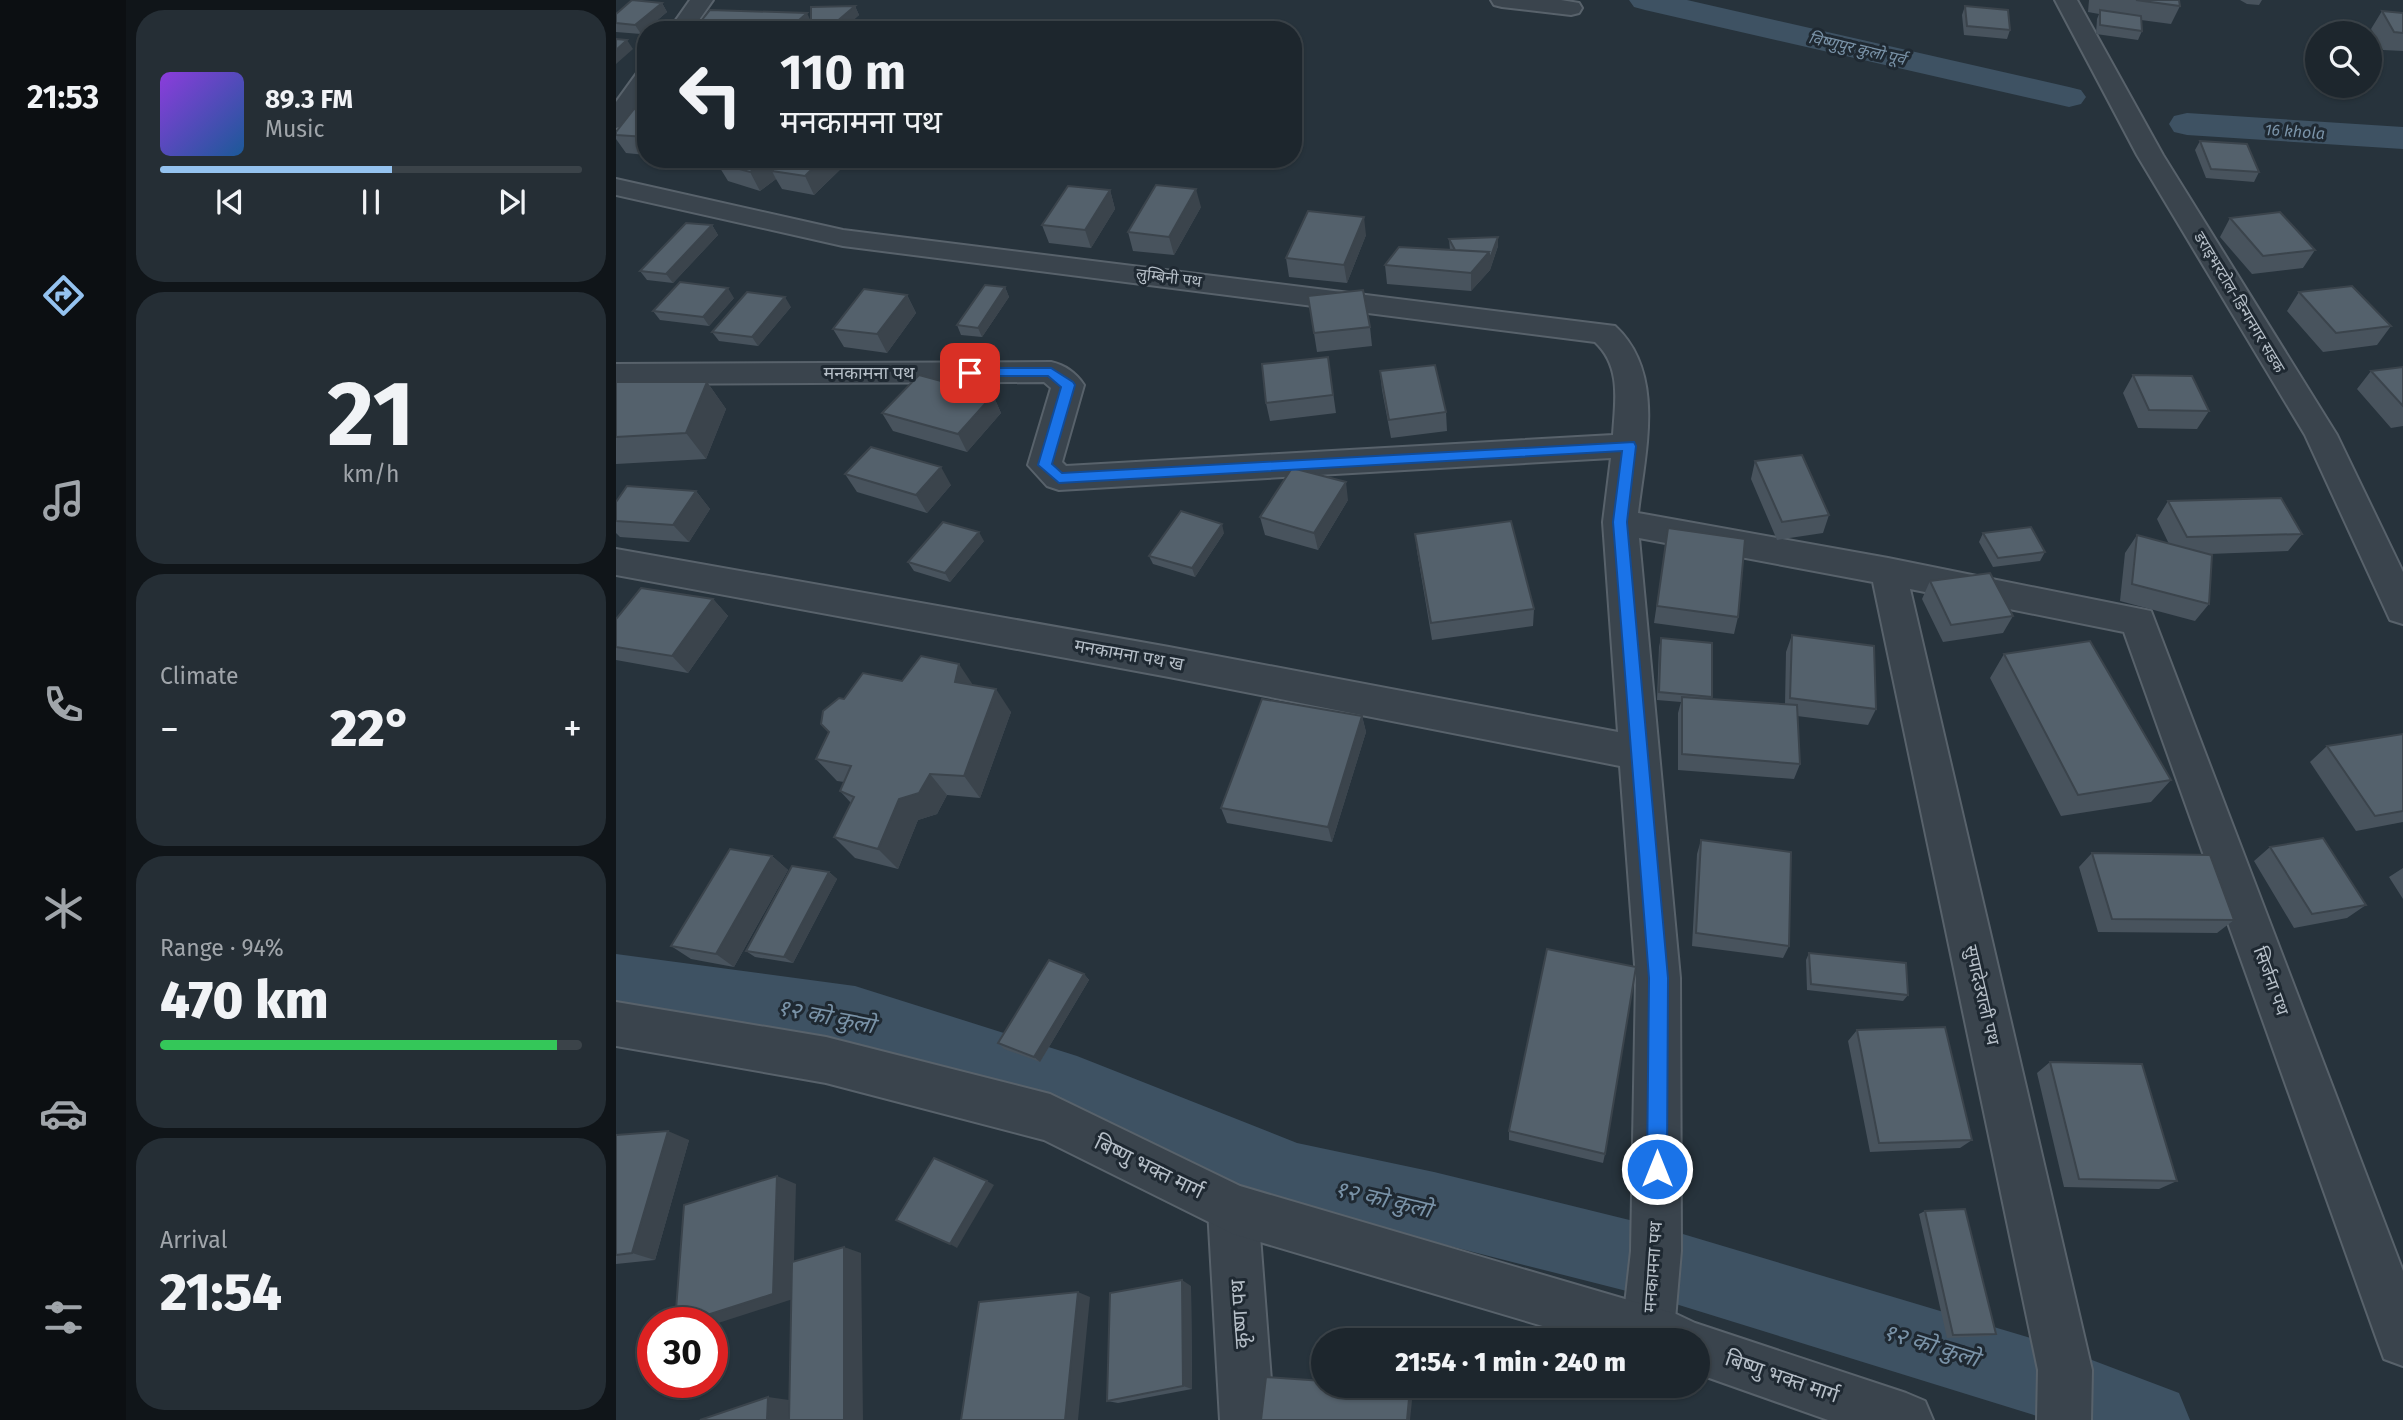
<!DOCTYPE html>
<meta charset="utf-8">
<style>
:root{--surface:#1d262d;--page:#252e35;--text:#f1f3f6;--muted:#a0a5aa;--line:#3b4349;--accent:#94c2ef}
body{margin:0;font-family:"Fira Sans","Noto Sans Devanagari",sans-serif;background:var(--page);color:var(--text);height:100vh;display:flex;flex-direction:column;font-size:26px;white-space:nowrap}
*{box-sizing:border-box;margin:0}
p{font-size:23px;color:var(--muted)}
.icon{flex:none;width:38px;height:38px;fill:none;stroke:currentColor;stroke-width:2;stroke-linecap:round;stroke-linejoin:round}
.map{position:relative;flex:1;overflow:hidden}
.sheet{display:flex;flex-direction:column;gap:10px;padding:10px;background:#101519;width:490px}
.sheet>*{flex:none}
.guide{position:absolute;left:21px;top:21px;width:665px;height:147px;border-radius:28px;box-shadow:0 2px 5px #0004,0 0 0 2px var(--line);background:#1d262d;color:var(--text);overflow:hidden}
.tools{position:absolute;left:1689px;top:21px;display:grid;gap:14px}
.tools a{display:grid;place-items:center;width:77px;height:77px;border-radius:50%;background:var(--surface);box-shadow:0 2px 5px #0004,0 0 0 2px var(--line);font-size:35px}
.speed{position:absolute;left:21px;top:1307px;display:flex;gap:14px;font-size:35px;font-weight:700;text-align:center}
.speed>*{display:grid;place-content:center;width:91px;height:91px;border-radius:50%;background:var(--surface);box-shadow:0 2px 5px #0004,0 0 0 2px var(--line);line-height:1}
.speed .limit{border:10px solid #d22;background:#fff;color:#111}
.pin{position:absolute;display:grid;place-items:center;width:60px;height:60px;color:#fff;margin:-30px;border-radius:14px;box-shadow:0 4px 10px #0006}
.me{position:absolute;width:77px;margin:-38px;rotate:0deg;stroke-linejoin:round;filter:drop-shadow(0 0 5px #0008)}
.turn{display:flex;align-items:center;gap:24px;height:147px;padding:0 28px;font-size:32px}
.turn .icon{width:91px;height:91px;stroke-width:2.5}
.turn b{display:block;font-size:49px;line-height:60px}
.big{font-size:52px;font-weight:800;line-height:1.1}
.sheet .widget{flex:1;display:flex;flex-direction:column;justify-content:center;gap:10px;min-width:0;padding:0 24px;border-radius:28px;background:var(--page)}
.sheet .dial{align-items:center;gap:0}
.dial b{font-size:91px;line-height:1}
.song{display:flex;align-items:center;gap:21px}
.cover{width:84px;height:84px;border-radius:10px;background:linear-gradient(135deg,hsl(270 70% 55%),hsl(210 70% 35%))}
.played{height:7px;border-radius:4px;background:linear-gradient(90deg,var(--accent) 55%,var(--line) 55%)}
.keys{display:flex;justify-content:space-around;direction:ltr}
.heat{display:flex;justify-content:space-between;align-items:center;font-size:38px;direction:ltr}
.charge{height:10px;border-radius:5px;background:linear-gradient(90deg,#34c759 94%,var(--line) 0)}
.trip{position:absolute;left:695px;top:1328px;width:399px;height:70px;border-radius:35px;background:var(--surface);box-shadow:0 2px 5px #0004,0 0 0 2px var(--line);font-weight:800;line-height:70px;text-align:center}
main{display:flex;flex:1;min-height:0}
.menu{display:flex;flex-direction:column;width:126px;justify-content:space-around;align-items:center;background:#0c0f12;color:var(--muted)}
.menu .icon{width:49px;height:49px}
.menu .active{color:var(--accent)}
.menu b{font-size:32px;color:var(--text)}
.map>svg:first-child{display:block}
.lines{fill:none;stroke-linecap:round;stroke-linejoin:round}
.canal{fill:#3e5263;fill-rule:evenodd}
.minor-casing{stroke:#58626b;stroke-width:4}
.tertiary-casing{stroke:#58626b;stroke-width:4}
.minor{fill:#3a444d;fill-rule:evenodd}
.tertiary{fill:#3a444d;fill-rule:evenodd}
.wall{fill:#48535d}
.shaded-wall{fill:#3b444c}
.building{fill:#54616c;stroke:#3b444c;stroke-width:2}
.route{fill:#1a73e8;stroke:#114b97;stroke-width:2}
.labels{text-anchor:middle;stroke-width:6;stroke-linejoin:round;paint-order:stroke}
.far-water-label{font-size:16px;font-style:italic;fill:#7a93a8;stroke:#1f2932}
.far-street-label{font-size:16px;fill:#b6bfc8;stroke:#1f2932}
.street-label{font-size:18px;fill:#b6bfc8;stroke:#1f2932}
.near-street-label{font-size:21px;fill:#b6bfc8;stroke:#1f2932}
.near-water-label{font-size:23px;font-style:italic;fill:#7a93a8;stroke:#1f2932}
</style>
<main>
<nav class="menu">
<b>21:53</b>
<svg class="icon active" aria-label="directions" viewBox="0 0 24 24"><path d="M12 3l9 9-9 9-9-9zM9 14v-3h6M13 9l2 2-2 2"/></svg>
<svg class="icon" aria-label="music" viewBox="0 0 24 24"><path d="M9 18V5l10-2v13"/><circle cx="6" cy="18" r="3"/><circle cx="16" cy="16" r="3"/></svg>
<svg class="icon" aria-label="phone" viewBox="0 0 24 24"><path d="M5 4h4l2 5-3 2q2 4 5 5l2-3 5 2v4C11 20 4 13 5 4z"/></svg>
<svg class="icon" aria-label="climate" viewBox="0 0 24 24"><path d="M12 3v18M4 7l16 10M4 17L20 7"/></svg>
<svg class="icon" aria-label="car" viewBox="0 0 24 24"><path d="M5 17H2v-5l4-1 3-4h7l3 4 3 1v5h-3M9 17h6M6 11h13"/><circle cx="7" cy="17" r="2"/><circle cx="17" cy="17" r="2"/></svg>
<svg class="icon" aria-label="filters" viewBox="0 0 24 24"><path d="M4 7h16M4 17h16"/><circle cx="9" cy="7" r="2"/><circle cx="15" cy="17" r="2"/></svg>
</nav>
<section class="sheet">
<div class="widget">
<div class="song"><i class="cover"></i><div><b>89.3 FM</b><p>Music</p></div></div>
<div class="played"></div>
<div class="keys"><svg class="icon" aria-label="previous" viewBox="0 0 24 24"><path d="M18 5L8 12l10 7zM5 5v14"/></svg><svg class="icon" aria-label="pause" viewBox="0 0 24 24"><path d="M8 5v14M16 5v14"/></svg><svg class="icon" aria-label="next" viewBox="0 0 24 24"><path d="M6 5l10 7-10 7zM19 5v14"/></svg></div>
</div>
<div class="widget dial"><b>21</b><p>km/h</p></div>
<div class="widget"><p>Climate</p>
<div class="heat"><a>−</a><b class="big">22°</b><a>+</a></div>
</div>
<div class="widget"><p>Range · 94%</p><b class="big">470 km</b><div class="charge"></div></div>
<div class="widget"><p>Arrival</p><b class="big">21:54</b></div>
</section>
<div class="map">
<svg width="1787" height="1420" viewBox="0 0 1787 1420">
<rect width="100%" height="100%" fill="#27333c"/>
<g class="lines">
<path class="canal" d="M1013 0H1071L1453 87 1465 90 1470 97 1465 104 1453 107 1029 10 1018 7Z
M1571 113 1787 127V149L1571 135 1558 132 1553 124 1558 116Z
M0 954 239 986 461 1056 681 1143 818 1172 1050 1229 1431 1343 1563 1393 1574 1420H1434L1050 1301 818 1242 681 1213 461 1122 239 1048 0 1014Z"/>
<defs>
<path id="minor" d="M74 0H97L76 30H53Z
M875 0H945L963 3 966 8 963 13 955 15 886 7 878 5Z
M30 71V96L9 125 0 128V102L21 73Z
M0 179 227 230 999 326C1050 373 1029 451 1022 513L1272 558 1535 611 1787 1271V1366L1768 1359 1761 1340 1508 632 1294 589 1476 1370 1475 1420H1421L1422 1370 1257 582 1023 538 1064 978 1065 1251 1058 1331 1054 1340H1010L1006 1331 1015 1251 1020 978 1004 766 553 677 0 575V549L553 647 1002 732 987 522 995 458 443 490 431 486 412 465 435 388 428 382 0 384V364L435 362C449 365 460 373 468 385L446 462 450 466 997 435C999 402 1006 367 979 342L227 246 0 195Z
M617 1184 635 1191 642 1209 658 1420H604L592 1209 599 1191Z"/>
<path id="tertiary" d="M1439 0H1461L1547 155 1721 435 1787 572V624L1774 620 1689 435 1521 155Z
M0 1002 210 1037 434 1094 624 1186 1060 1314 1079 1323 1290 1393 1309 1401 1317 1420H1212L1082 1374V1340H974L617 1234 428 1140 210 1083 0 1046Z"/>
</defs>
<use href="#minor" class="minor-casing"/>
<use href="#tertiary" class="tertiary-casing"/>
<use href="#minor" class="minor"/>
<use href="#tertiary" class="tertiary"/>
</g>
<path class="wall" d="M1473 0H1563L1564 6 1555 24 1525 20 1526 31 1522 40 1480 34 1481 19 1483 14 1472 12Z
M1624 0H1646L1643 5 1631 4Z
M46 3 51 12 25 34 0 32V14Z
M239 6 243 15 226 30H199L195 22Z
M1349 6 1394 30 1391 39 1348 35 1346 15Z
M1766 11 1787 13V51L1767 50 1755 29Z
M30 111V155L10 153 0 139V132Z
M1584 141 1643 172 1638 182 1590 178 1579 150Z
M235 159 198 195 166 189 160 179 144 191 112 181 101 163Z
M494 190 499 209 475 248 433 243 426 225Z
M585 207 558 255 517 251 512 232Z
M1614 218 1699 250 1687 268 1636 274 1604 237Z
M96 225 102 235 57 283 31 280 24 271Z
M750 235 731 283 673 277 670 258Z
M882 237V246L874 270 855 291 771 284 769 265 834 250 833 239Z
M389 287 393 297 366 337 345 335 341 325Z
M1683 292 1775 326 1761 345 1707 352 1671 311Z
M291 295 300 313 271 353 228 347 217 329Z
M692 296 754 327 756 346 701 352Z
M118 298 93 326 44 320 37 311Z
M175 307 142 346 103 341 96 332Z
M712 357 720 413 654 421 650 403Z
M1787 367V426L1775 428 1741 389 1755 371Z
M764 371 830 412 831 431 775 438 766 390Z
M1517 375 1593 411 1581 429 1522 428 1507 393Z
M0 382H91L110 409 90 459 0 464Z
M377 395 385 413 351 452 277 431 266 413Z
M1139 461 1213 515 1207 533 1161 540 1135 479Z
M229 474 335 485 311 513 241 492Z
M80 491 94 509 73 542 4 537 0 533V502Z
M732 500 702 550 649 535 644 517Z
M1552 501 1686 534 1672 551 1593 554V604L1579 621 1504 601 1509 553 1521 535 1553 544 1541 519Z
M1052 528 1122 617 1118 634 1038 623Z
M608 533 579 577 537 564 533 556Z
M1367 533 1429 552 1424 561 1377 567 1363 542Z
M799 534 918 609 917 626 816 640 801 551Z
M368 541 334 582 298 571 292 562Z
M1314 581 1397 616 1387 633 1327 642 1306 599Z
M97 599 112 616 72 673 0 660V619Z
M1176 635 1260 709 1252 725 1181 716 1184 764 1178 779 1062 770V713L1065 702 1041 700 1043 647 1045 638 1096 697V699L1169 704 1170 652Z
M1388 654 1555 780 1535 802 1445 816 1374 678Z
M286 681 357 685 395 712 364 798 331 795 321 814 302 820 282 869 239 858 218 837 235 803 224 791 228 782 221 781 200 759 228 699Z
M746 716 750 732 716 842 611 823 605 808Z
M1787 734V822L1740 831 1694 762 1711 746Z
M1085 840 1173 946 1167 958 1076 946 1081 854Z
M1654 847 1750 905 1731 918 1678 928 1638 861Z
M1476 853 1618 920 1601 933 1482 932 1463 867Z
M156 856 172 870 118 967 75 959 55 946Z
M1787 868V899L1773 877Z
M213 872 221 879 177 963 139 957 130 951Z
M1193 953 1292 995 1287 1001 1191 990 1190 960Z
M468 974 473 980 424 1062 388 1049 382 1043Z
M1241 1030 1356 1140 1344 1148 1254 1152 1232 1041Z
M1434 1062 1561 1181 1543 1189 1448 1187 1421 1073Z
M893 1131 989 1154 987 1163 893 1140Z
M0 1135 73 1140 39 1260 0 1264Z
M1309 1211 1380 1334 1373 1336 1331 1338 1303 1214Z
M575 1286 576 1389 502 1403 491 1401Z"/>
<path class="shaded-wall" d="M46 3 51 12 25 34 19 25Z
M239 6 243 15 226 30H222L219 23Z
M191 13 199 30H172Z
M11 40 17 49 0 64V50Z
M152 159H187L156 171 160 179 144 191 134 172Z
M206 159H235L198 195 189 176Z
M580 189 585 207 558 255 553 237Z
M494 190 499 209 475 248 469 230Z
M748 217 750 235 731 283 728 265Z
M96 225 102 235 57 283 50 274Z
M882 237V246L874 270 855 291V273Z
M389 287 393 297 366 337 362 328Z
M112 288 118 298 93 326 87 317Z
M291 295 300 313 271 353 261 334Z
M169 297 175 307 142 346 136 337Z
M91 382 110 409 90 459 70 433Z
M377 395 385 413 351 452 342 434Z
M325 467 335 485 311 513 300 495Z
M730 482 732 500 702 550 698 533Z
M80 491 94 509 73 542 57 525Z
M606 524 608 533 579 577 576 568Z
M363 532 368 541 334 582 329 573Z
M97 599 112 616 72 673 56 656Z
M343 664 359 688 339 682Z
M380 689 395 712 364 798 348 776Z
M746 716 750 732 716 842 712 827Z
M314 774 331 795 321 814 302 820 282 869 262 849 283 799Z
M156 856 172 870 118 967 100 954Z
M213 872 221 879 177 963 168 957Z
M468 974 473 980 424 1062 418 1057Z
M52 1131 73 1140 39 1260 16 1253Z
M161 1176 180 1184 177 1299 96 1325V1323H66Z
M371 1181 378 1185 341 1248 334 1244Z
M228 1247 245 1253 247 1420H228Z
M566 1280 575 1286 576 1389 567 1386Z
M462 1292 474 1297 462 1420H449Z
M794 1388 797 1391 794 1420H791Z
M152 1397 173 1400 172 1420H151Z"/>
<path class="building" d="M16 0 46 3 19 25 0 23V14Z
M1520 0H1563L1564 6Z
M239 6 219 23 195 22V7Z
M1349 6 1392 10 1394 30 1351 26Z
M94 10 191 13 172 30H78Z
M1484 10 1525 16 1526 31 1484 25Z
M1766 11 1787 13V33L1778 32Z
M0 39 11 40 0 50Z
M18 109 30 111V137L0 135V132Z
M1584 141 1631 144 1643 172 1595 169Z
M106 159H152L134 172 101 163Z
M168 159H206L189 176 156 171Z
M540 185 580 189 553 237 512 232Z
M452 186 494 190 469 230 426 225Z
M692 211 748 217 728 265 670 258Z
M1664 212 1699 250 1647 256 1614 218Z
M70 223 96 225 50 274 24 271Z
M882 237 873 261V252L839 250 833 239Z
M783 247 873 252 855 273 769 265Z
M64 282 112 288 87 317 37 311Z
M369 285 389 287 362 328 341 325Z
M1736 286 1775 326 1720 333 1683 292Z
M248 289 291 295 261 334 217 329Z
M747 290 754 327 698 333 692 296Z
M131 292 169 297 136 337 96 332Z
M712 357 717 395 650 403 646 364Z
M819 365 830 412 773 420 764 371Z
M1787 367V406L1755 371Z
M303 375 377 395 342 434 266 413Z
M1517 375 1576 376 1593 411 1533 410Z
M0 382H91L70 433 0 437Z
M255 447 325 467 300 495 229 474Z
M1186 455 1213 515 1166 522 1139 461Z
M676 468 730 482 698 533 644 517Z
M11 486 80 491 57 525 0 521V502Z
M1665 498 1686 534 1571 537 1552 501Z
M565 511 606 524 576 568 533 556Z
M895 521 918 609 815 623 799 534Z
M327 522 363 532 329 573 292 562Z
M1415 527 1429 552 1382 558 1367 533Z
M1052 528 1129 539 1122 617 1041 606Z
M1521 535 1596 555 1593 604 1516 584Z
M1374 573 1397 616 1335 625 1314 581Z
M25 588 97 599 56 656 0 647V619Z
M1176 635 1258 646 1260 709 1174 698Z
M1045 638 1096 643V697L1043 692Z
M1474 641 1555 780 1462 795 1388 654Z
M305 656 343 664 339 682 380 689 348 776 314 774 303 793 283 799 262 849 218 837 238 797 224 791 235 766 200 759 213 732 205 724 207 711 223 698 228 699 247 673 286 681Z
M1066 697 1181 705 1184 764 1066 754Z
M646 699 746 716 712 827 605 808Z
M1787 734V811L1759 816 1711 746Z
M1707 838 1750 905 1696 914 1654 847Z
M1085 840 1175 852 1173 946 1080 933Z
M114 849 156 856 100 954 55 946Z
M1476 853 1594 855 1618 920 1496 919Z
M176 866 213 872 168 957 130 951Z
M931 949 1020 967 989 1154 893 1131Z
M1193 953 1290 963 1292 995 1195 984Z
M433 960 468 974 418 1057 382 1043Z
M1329 1027 1356 1140 1263 1143 1241 1030Z
M1434 1062 1526 1064 1561 1181 1463 1179Z
M52 1131 16 1253 0 1255V1135Z
M318 1158 371 1181 334 1244 280 1220Z
M161 1176 157 1294 66 1323H59L68 1205Z
M1349 1209 1380 1334 1337 1335 1309 1211Z
M228 1247V1420H173L176 1262Z
M566 1280 567 1386 491 1401 494 1293Z
M462 1292 449 1420H345L363 1302Z
M650 1377 707 1381V1386H773L794 1388 791 1420H645Z
M152 1397 151 1420H84Z"/>
<path class="route" d="M354 368H435L457 382 459 385 436 464 446 473 1018 442 1020 446 1011 522 1052 978 1051 1169 1048 1176 1041 1179 1034 1176 1031 1169 1033 978 997 522 1006 451 443 483 422 465 445 387 432 376H349L347 373Z"/>
<g class="labels">
<g class="far-water-label">
<text transform="translate(1241 48) rotate(13)" y="6">विष्णुपुर कुलो पूर्व</text>
<text transform="translate(1679 131) rotate(4)" y="6">16 khola</text>
</g>
<g class="far-street-label">
<text transform="translate(553 277) rotate(7)" y="6">लुम्बिनी पथ</text>
<text transform="translate(1624 302) rotate(59)" y="6">डराइभरटोल-डिन्गनगर सडक</text>
</g>
<g class="street-label">
<text x="253" y="379">मनकामना पथ</text>
<text transform="translate(513 655) rotate(10)" y="6">मनकामना पथ ख</text>
<text transform="translate(1655 981) rotate(70)" y="6">सिर्जना पथ</text>
<text transform="translate(1366 995) rotate(77)" y="6">सुपादेउराली पथ</text>
<text transform="translate(1037 1267) rotate(-86)" y="6">मनकामना पथ</text>
</g>
<g class="near-street-label">
<text transform="translate(533 1167) rotate(26)" y="7">बिष्णु भक्त मार्ग</text>
<text transform="translate(624 1314) rotate(-94)" y="7">कृष्ण पथ</text>
<text transform="translate(1166 1377) rotate(19)" y="7">बिष्णु भक्त मार्ग</text>
</g>
<g class="near-water-label">
<text transform="translate(210 1016) rotate(11)" y="8">१२ को कुलो</text>
<text transform="translate(767 1199) rotate(13)" y="8">१२ को कुलो</text>
<text transform="translate(1315 1345) rotate(17)" y="8">१२ को कुलो</text>
</g>
</g>
</svg>
<div class="tools">
<a><svg class="icon" aria-label="search" viewBox="0 0 24 24"><circle cx="10" cy="10" r="6"/><path d="M15 15l6 6"/></svg></a>
</div>
<div class="speed"><div class="limit">30</div></div>
<div class="pin" style="left:354px;top:373px;background:#d93025"><svg class="icon" aria-label="arrive" viewBox="0 0 24 24"><path d="M6 21V4h12l-3 4 3 4H6"/></svg></div>
<svg class="me" style="left:1041px;top:1169px" viewBox="-20 -20 40 40"><circle r="17" fill="#1a73e8" stroke="#fff" stroke-width="3"/><path d="M0-11L8 9 0 5-8 9z" fill="#fff"/></svg>
<div class="trip">21:54 · 1 min · 240 m</div>
<div class="guide">
<div class="turn"><svg class="icon" aria-label="left" viewBox="0 0 24 24"><path d="M17 20v-9H6M10 6l-5 5 5 5"/></svg><div><b>110 m</b>मनकामना पथ</div></div>
</div>
</div>
</main>
